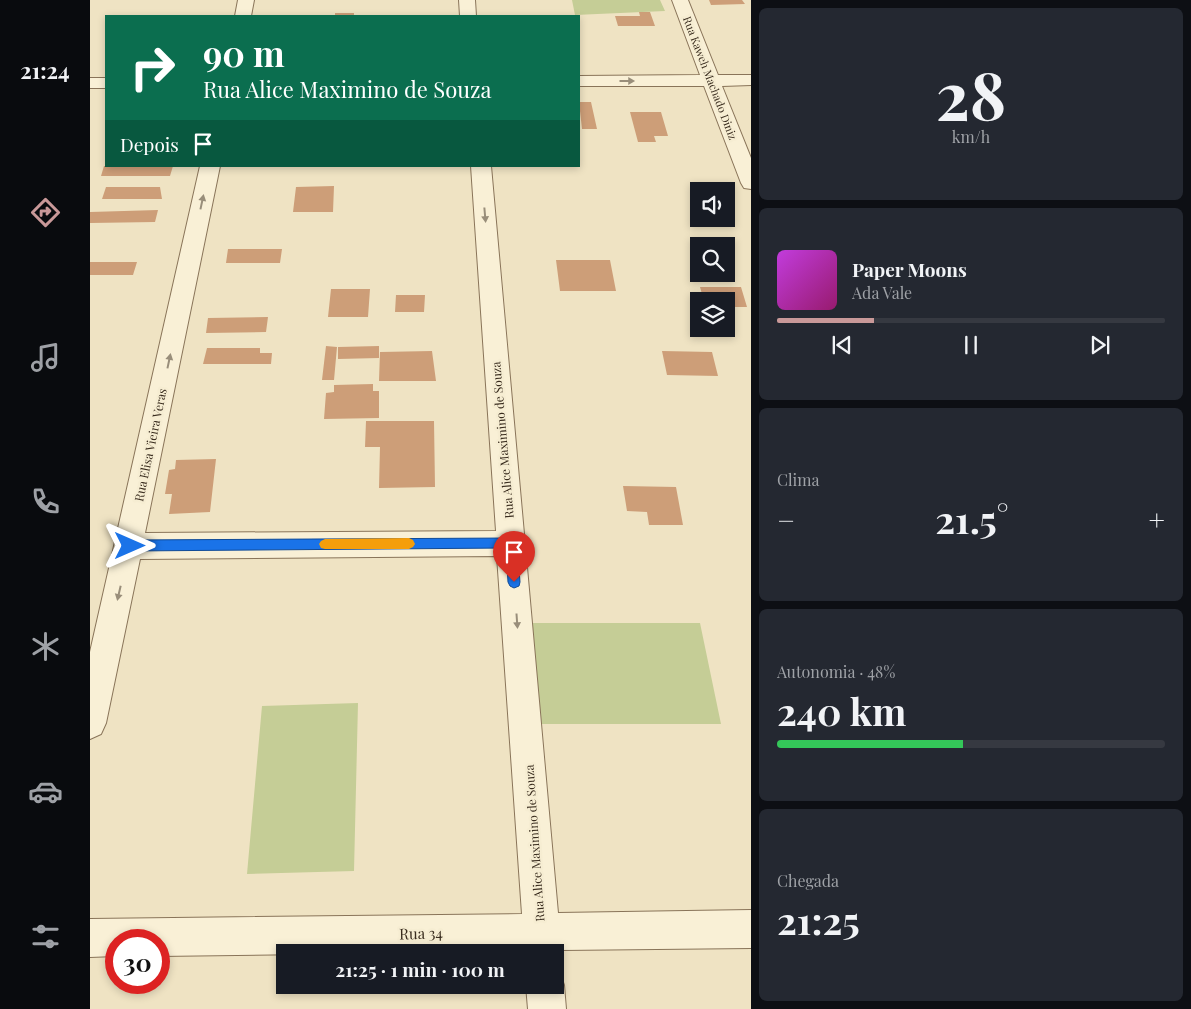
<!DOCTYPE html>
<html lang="pt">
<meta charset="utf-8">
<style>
:root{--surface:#171b24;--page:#242831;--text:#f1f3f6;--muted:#9ea1a6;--line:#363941;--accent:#c99999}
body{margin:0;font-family:"Playfair Display",serif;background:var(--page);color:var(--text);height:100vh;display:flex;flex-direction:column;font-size:19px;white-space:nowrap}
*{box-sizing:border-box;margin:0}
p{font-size:16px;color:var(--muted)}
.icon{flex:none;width:28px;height:28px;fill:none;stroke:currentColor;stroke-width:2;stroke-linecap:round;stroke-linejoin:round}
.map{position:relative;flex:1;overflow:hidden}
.sheet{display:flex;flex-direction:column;gap:8px;padding:8px;background:#0d0f14;width:440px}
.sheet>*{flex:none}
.banner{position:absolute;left:15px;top:15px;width:475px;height:152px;border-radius:0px;box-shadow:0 2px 8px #0003;background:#0b6e4f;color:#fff;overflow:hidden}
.buttons{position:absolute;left:600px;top:182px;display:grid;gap:10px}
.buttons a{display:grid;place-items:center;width:45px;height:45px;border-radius:0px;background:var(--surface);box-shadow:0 2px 8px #0003;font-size:25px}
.speed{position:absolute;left:15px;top:929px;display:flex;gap:10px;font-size:25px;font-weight:700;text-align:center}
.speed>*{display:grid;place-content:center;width:65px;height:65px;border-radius:50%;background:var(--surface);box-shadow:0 2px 8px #0003;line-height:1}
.speed .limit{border:8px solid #d22;background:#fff;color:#111}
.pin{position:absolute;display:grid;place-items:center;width:42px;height:42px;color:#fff;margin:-51px -21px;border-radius:50% 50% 50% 0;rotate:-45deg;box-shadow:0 0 5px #0007}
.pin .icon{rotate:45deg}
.me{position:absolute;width:55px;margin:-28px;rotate:90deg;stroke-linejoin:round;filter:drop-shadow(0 0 4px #0008)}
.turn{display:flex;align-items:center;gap:18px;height:105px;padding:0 15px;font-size:22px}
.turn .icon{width:65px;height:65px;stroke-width:2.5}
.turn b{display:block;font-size:35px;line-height:42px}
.then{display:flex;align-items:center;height:48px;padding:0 15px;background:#0003;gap:10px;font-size:19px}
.big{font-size:38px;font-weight:700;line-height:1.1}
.sheet .tile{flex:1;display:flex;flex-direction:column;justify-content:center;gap:8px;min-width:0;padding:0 18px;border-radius:8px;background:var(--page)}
.sheet .dial{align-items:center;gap:0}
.dial b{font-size:65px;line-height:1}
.song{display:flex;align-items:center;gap:15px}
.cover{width:60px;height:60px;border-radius:8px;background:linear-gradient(135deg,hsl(290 70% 55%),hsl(320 70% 35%))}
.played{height:5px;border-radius:2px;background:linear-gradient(90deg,var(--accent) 25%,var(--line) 25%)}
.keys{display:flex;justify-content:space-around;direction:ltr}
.heat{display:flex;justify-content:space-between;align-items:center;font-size:28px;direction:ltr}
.charge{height:8px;border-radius:4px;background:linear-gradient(90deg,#34c759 48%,var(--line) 0)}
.trip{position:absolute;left:186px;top:944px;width:288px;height:50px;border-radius:0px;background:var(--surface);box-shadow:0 2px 8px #0003;font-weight:700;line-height:50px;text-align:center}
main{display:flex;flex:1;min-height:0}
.tabs{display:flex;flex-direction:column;width:90px;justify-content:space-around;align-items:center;background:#090b0e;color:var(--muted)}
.tabs .icon{width:35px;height:35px}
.tabs .on{color:var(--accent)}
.tabs b{font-size:22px;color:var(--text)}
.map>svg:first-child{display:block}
.green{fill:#c5cd96}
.building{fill:#cd9e78}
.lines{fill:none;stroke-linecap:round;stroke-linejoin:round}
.minor-casing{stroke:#897459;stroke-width:2}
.minor{fill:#f9f0d6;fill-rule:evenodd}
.oneway{fill:#998e7a}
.route{fill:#1a73e8;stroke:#114b97}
.slow{fill:#f59e0b}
.labels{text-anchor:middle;stroke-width:5;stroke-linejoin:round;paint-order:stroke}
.far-street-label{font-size:11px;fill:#392c1e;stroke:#f6edd2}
.street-label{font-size:12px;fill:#392c1e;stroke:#f6edd2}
.near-street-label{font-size:15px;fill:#392c1e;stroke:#f6edd2}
</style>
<main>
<nav class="tabs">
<b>21:24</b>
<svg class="icon on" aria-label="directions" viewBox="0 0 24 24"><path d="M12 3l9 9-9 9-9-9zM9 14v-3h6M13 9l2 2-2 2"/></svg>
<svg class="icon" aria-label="music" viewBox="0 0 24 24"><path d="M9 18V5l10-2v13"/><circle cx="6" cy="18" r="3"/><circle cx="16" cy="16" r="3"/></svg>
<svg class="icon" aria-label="phone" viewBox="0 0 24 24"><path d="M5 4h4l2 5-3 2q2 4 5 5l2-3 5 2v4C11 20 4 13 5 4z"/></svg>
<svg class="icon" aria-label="climate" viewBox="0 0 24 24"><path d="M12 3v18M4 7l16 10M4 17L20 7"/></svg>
<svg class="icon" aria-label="car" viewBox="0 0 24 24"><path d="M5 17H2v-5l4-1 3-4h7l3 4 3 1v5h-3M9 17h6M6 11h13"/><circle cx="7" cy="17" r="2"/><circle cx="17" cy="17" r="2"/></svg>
<svg class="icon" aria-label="filters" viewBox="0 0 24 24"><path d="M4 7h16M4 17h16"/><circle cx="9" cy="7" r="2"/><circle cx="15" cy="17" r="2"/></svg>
</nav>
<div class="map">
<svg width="661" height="1009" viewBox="0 0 661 1009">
<rect width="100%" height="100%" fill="#efe3c3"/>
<path class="green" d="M482 0H570L575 11 485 15Z
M442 623H610L631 724H450Z
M268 703 264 871 157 874 172 706Z"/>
<path class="building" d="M619 0H652L655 4 621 5Z
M549 12H560L565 26H528L525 16H550Z
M245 13H264V16H245Z
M489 102H501L507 129H492Z
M540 112H571L578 136H564L566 142H548Z
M14 166H83L80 176H11Z
M244 186 243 212H203L206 187Z
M16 187H70L72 199H12Z
M68 210 65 222 0 223V212Z
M138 249H192L190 263H136Z
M466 260H520L526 291H470Z
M0 262H47L43 275H0Z
M610 287H651L657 307H636V301H614Z
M241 289H280L278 317H238Z
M306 295H335L334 312H305Z
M178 317 176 332 116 333 118 318Z
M236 346 247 347 244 380H232Z
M289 346V358L248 359V347Z
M117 348H170V353H182L181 364H113Z
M342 351 346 381H289L290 352Z
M572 351 622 352 628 376 577 375Z
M283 384V391H289V418L234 419 236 393 244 392V385Z
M276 421H344L345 487 289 488 290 447H275Z
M126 459 120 512 79 514 82 494H75L79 470 85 469 86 460Z
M533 486 586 487 593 525H559L557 512 537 511Z"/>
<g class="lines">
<defs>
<path id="minor" d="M148 0H164L161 16H145Z
M369 0H385L386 16H370Z
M582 0H598L628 75H661V85L632 86 661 158V189L654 188 651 183 614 86H489V76L610 75Z
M0 78H16V88H0Z
M110 166H130L55 533 406 531 381 166H401L468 913 661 910V948L472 950 465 966V952H434V951L69 956V940H26V956L0 957V919L432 914 407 556 50 559 16 723 11 734 0 739V652Z
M465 970 469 971 474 985 476 1009H438L436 985H465Z"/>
</defs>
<use href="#minor" class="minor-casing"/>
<use href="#minor" class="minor"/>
</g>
<defs><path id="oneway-solid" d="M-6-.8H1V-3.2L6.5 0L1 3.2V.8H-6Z" transform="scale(1.25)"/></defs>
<g class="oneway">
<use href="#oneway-solid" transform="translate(537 81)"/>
<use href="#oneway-solid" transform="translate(112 202) rotate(-78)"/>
<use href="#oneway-solid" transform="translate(395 215) rotate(85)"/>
<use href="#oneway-solid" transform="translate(79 361) rotate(-78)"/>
<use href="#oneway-solid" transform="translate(29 593) rotate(103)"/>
<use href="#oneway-solid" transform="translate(427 621) rotate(86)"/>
</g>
<path class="route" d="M421 538 426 539 427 543 430 582 429 586 424 588 420 586 418 582 416 548 40 551 35 549 34 546 35 542 40 540Z"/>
<path class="slow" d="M319 538 323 540 325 544 323 547 319 549H235L231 548 229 544 231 541 235 539Z"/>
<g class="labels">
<g class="far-street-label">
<text transform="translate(620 78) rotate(69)" y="4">Rua Kaweh Machado Diniz</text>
</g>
<g class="street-label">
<text transform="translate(413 440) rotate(-95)" y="4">Rua Alice Maximino de Souza</text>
<text transform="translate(61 445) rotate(-78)" y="4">Rua Elisa Vieira Veras</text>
<text transform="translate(445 843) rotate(-94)" y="4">Rua Alice Maximino de Souza</text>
</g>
<g class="near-street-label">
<text transform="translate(331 934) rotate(-1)" y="5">Rua 34</text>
</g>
</g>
</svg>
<div class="buttons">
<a><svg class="icon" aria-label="sound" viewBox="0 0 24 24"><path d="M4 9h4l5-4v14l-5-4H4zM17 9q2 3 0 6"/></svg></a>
<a><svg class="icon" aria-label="search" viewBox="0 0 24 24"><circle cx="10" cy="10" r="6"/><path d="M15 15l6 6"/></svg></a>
<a><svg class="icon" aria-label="layers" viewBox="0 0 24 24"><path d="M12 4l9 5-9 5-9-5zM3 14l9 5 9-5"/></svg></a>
</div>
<div class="speed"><div class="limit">30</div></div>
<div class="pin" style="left:424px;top:582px;background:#d93025"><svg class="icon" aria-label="arrive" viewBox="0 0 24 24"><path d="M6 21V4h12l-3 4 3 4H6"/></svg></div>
<svg class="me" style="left:40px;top:546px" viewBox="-20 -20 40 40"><path d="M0-17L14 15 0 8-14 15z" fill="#1a73e8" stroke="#fff" stroke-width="4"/></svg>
<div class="trip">21:25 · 1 min · 100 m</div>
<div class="banner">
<div class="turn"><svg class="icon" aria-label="right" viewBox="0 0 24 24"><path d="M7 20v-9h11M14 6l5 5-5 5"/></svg><div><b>90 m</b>Rua Alice Maximino de Souza</div></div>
<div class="then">Depois<svg class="icon" aria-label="arrive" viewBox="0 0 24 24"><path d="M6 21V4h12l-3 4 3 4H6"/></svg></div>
</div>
</div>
<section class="sheet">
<div class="tile dial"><b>28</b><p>km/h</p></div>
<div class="tile">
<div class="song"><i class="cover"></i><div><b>Paper Moons</b><p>Ada Vale</p></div></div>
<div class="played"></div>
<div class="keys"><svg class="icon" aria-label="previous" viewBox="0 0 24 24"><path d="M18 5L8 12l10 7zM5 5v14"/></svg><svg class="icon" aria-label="pause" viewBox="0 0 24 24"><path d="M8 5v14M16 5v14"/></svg><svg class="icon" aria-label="next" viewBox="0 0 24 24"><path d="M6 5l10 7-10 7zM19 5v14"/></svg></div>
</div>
<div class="tile"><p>Clima</p>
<div class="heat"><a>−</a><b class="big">21.5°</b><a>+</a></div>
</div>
<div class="tile"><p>Autonomia · 48%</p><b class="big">240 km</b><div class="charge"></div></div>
<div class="tile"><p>Chegada</p><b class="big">21:25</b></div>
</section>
</main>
